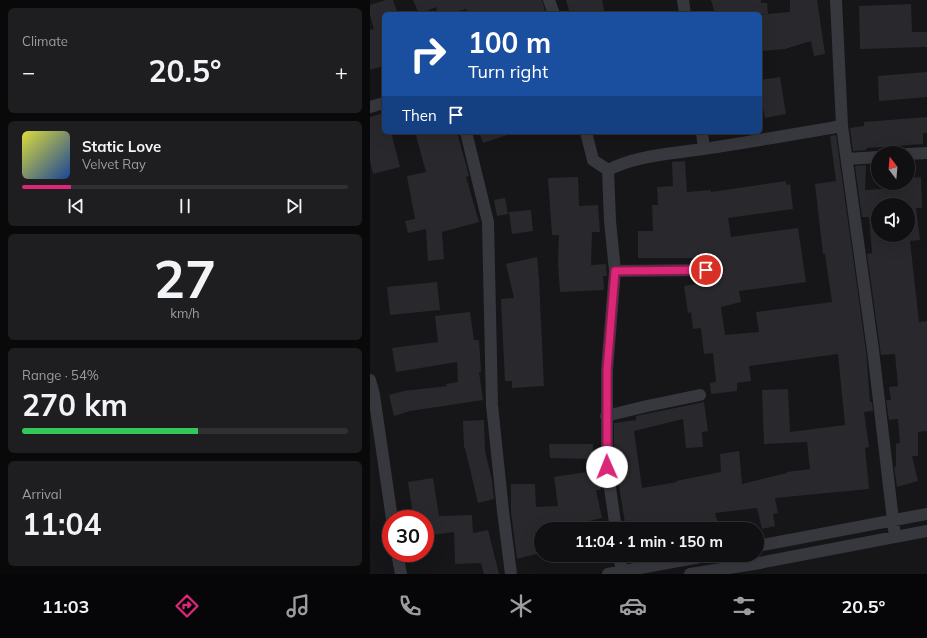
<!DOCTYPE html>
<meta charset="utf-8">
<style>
:root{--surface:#101013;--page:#1e1e21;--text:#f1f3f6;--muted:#9c9da0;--line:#303033;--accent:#db2777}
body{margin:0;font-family:Mulish,sans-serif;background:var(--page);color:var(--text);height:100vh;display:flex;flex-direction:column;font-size:15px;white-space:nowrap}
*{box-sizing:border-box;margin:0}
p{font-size:13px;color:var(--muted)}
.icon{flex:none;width:22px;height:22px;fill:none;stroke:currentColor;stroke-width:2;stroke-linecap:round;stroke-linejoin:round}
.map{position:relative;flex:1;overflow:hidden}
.details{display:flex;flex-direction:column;gap:8px;padding:8px;background:#09090a;width:370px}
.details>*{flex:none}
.guide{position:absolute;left:12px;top:12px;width:380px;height:122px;border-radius:6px;box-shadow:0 4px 16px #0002,0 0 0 1px var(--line);background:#1a4fa0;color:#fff;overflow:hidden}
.needle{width:26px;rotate:344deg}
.tools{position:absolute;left:501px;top:146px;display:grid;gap:8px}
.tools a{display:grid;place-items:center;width:44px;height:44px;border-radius:50%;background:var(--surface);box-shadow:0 4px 16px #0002,0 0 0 1px var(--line);font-size:20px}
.speed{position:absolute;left:12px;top:510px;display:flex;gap:8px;font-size:20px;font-weight:700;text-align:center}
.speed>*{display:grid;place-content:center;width:52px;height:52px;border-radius:50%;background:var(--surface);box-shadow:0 4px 16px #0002,0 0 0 1px var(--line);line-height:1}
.speed .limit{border:6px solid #d22;background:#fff;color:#111}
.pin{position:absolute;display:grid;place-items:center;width:34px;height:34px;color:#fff;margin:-17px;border:2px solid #fff;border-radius:50%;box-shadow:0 1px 4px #0007}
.me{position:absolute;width:44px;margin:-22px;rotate:359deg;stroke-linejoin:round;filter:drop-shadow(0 0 3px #0008)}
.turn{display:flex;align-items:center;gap:14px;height:84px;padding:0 20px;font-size:18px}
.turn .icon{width:52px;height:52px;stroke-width:2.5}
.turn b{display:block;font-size:28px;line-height:34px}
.then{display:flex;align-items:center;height:38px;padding:0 20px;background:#0003;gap:8px;font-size:15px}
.big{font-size:30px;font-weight:700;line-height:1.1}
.details .tile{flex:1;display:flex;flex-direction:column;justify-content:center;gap:6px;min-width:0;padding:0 14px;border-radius:6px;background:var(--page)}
.details .dial{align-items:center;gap:0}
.dial b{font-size:52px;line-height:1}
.song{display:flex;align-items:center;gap:12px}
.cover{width:48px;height:48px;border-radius:6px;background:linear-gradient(135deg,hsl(60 70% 55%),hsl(220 70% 35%))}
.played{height:4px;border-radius:2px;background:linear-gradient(90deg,var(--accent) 15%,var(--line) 15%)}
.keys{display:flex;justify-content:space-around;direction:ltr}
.heat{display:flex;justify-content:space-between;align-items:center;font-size:22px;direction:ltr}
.charge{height:6px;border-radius:3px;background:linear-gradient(90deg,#34c759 54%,var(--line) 0)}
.trip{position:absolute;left:164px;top:522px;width:230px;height:40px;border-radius:20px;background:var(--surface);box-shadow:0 4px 16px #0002,0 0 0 1px var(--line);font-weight:700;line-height:40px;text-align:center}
.tab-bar{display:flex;height:64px;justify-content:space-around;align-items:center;background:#060608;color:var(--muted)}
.tab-bar .icon{width:28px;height:28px}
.tab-bar .on{color:var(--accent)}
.tab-bar b{font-size:18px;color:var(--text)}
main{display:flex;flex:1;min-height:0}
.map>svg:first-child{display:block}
.building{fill:#29292d;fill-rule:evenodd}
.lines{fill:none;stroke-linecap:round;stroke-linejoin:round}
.minor{stroke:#37383e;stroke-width:12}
.route-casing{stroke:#8e194d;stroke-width:10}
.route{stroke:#db2777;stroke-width:7}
</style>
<main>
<section class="details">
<div class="tile"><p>Climate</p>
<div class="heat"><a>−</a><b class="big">20.5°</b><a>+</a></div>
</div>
<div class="tile">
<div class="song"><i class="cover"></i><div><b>Static Love</b><p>Velvet Ray</p></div></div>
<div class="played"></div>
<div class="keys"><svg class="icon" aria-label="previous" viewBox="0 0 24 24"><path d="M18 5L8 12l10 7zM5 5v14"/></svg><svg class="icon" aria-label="pause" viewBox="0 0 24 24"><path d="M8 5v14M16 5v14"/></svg><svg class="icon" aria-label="next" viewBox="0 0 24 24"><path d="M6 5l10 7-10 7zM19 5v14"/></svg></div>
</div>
<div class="tile dial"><b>27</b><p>km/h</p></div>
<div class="tile"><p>Range · 54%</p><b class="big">270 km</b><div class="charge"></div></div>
<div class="tile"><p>Arrival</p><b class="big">11:04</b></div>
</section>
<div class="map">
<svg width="557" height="574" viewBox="0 0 557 574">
<rect width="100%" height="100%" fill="#161619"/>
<path class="building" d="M16 0H23L28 14H14V66L0 70V30L4 29 0 15V5Z
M43 0H172L176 14H97V9L76 14H68L66 7 49 14Z
M196 0H232L235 14H200Z
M341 0H391V3H397L398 14 420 12V0H447L455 54 444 56 441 41 415 49 390 51V15L398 14H345Z
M541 4 542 32H557V47L490 49 489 6Z
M557 72V97L509 101 508 76Z
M410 77 416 114 395 118 390 90V80Z
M14 113V132H21L30 167 3 174 0 161V117Z
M557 117V133H553V144L497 148 496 150 483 151 480 128 494 126V122Z
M45 132H87L99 176 96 177 109 222 72 232 74 259 58 261 56 229 38 233 35 221 45 219 37 176 56 172Z
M109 132H140V134L113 143Z
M466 135 496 351 500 402H502L503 411 494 412 499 447 495 448 499 489 405 498 408 513 403 514 405 526 392 529 387 508 345 513 348 523 335 525V523L306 529H256L250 492 247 459H246L244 444V423L266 420V416L334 402 338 431 332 432 333 447 316 448 313 419 264 431 272 488 307 482 306 481 351 472 350 454 369 451 372 484 417 473V472L440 469 437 442 394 444 392 390 418 389 420 432 475 425 468 354 379 366 381 381 367 383V391L341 394 340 383 346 382 343 353 334 354 331 328 323 329 321 312 318 313 314 286 345 281 341 256 323 258H268V231H283L282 205H288L287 187 303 186 302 162 315 161 317 192 341 190V192L416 181V185L420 184 423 209 358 218 361 237 428 228 436 282 369 291 371 302 351 307 355 335 389 332 386 312 462 302 455 254H453L445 184 466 181 460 136Z
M496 165 495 190 526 188V183H538V178L551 177 552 208H546L550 240 540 241 549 322 557 321V431L548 432V456H542L548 481 527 487 524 467H526V444L530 443 528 419 519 420 516 400H521L519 387 528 386 525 354 511 355 497 254 502 253 499 217H492L485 166ZM508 205H538V235H508Z
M208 177 209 206 228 205 230 232H222L221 265 236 264 237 276H233L234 290 190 292 188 264 189 235H182L178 178Z
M135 198 138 214 127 216 124 200Z
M161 210 163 231 142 234 139 212Z
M167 257 169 279 174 386 142 388V381H135L131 299 144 298 136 264Z
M67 282 70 310 20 315 17 287Z
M100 312 104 340H109L111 372H109L113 400 40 411 24 416 19 395 34 391 77 386 76 384 88 382 87 362 26 372 22 348 68 342 65 316Z
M114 420 115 451 122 480 124 499 108 503 95 448H94L93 421Z
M179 444H223V459L180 458Z
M223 471V472L229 471 231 490H226L232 518 198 526V529H171V530L165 532 170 553 147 559 141 512V484H165L166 507 188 506 184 477Z
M63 478 69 516 102 515 103 533 118 530 129 574H114L111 563 85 564 84 532 55 536V519H50L49 515 43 516 38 482Z"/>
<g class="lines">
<path class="minor" d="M179 0 184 14
M313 0 315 14
M466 0 472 126 503 350 525 537
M0 107 14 103
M96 132 118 222 122 405 133 511 141 574
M216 132 223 160 238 170
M332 132 334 149
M538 154 557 153
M477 159 508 157
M238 170 240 221 245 271 237 370V467L246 529
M238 170C267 155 301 154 333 149 380 142 426 134 472 126
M245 271 336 270
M0 380 4 395 22 519
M236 416 277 406 330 395
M387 546 557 514
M27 553 31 574
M249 555 252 572
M238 574 341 555
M320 574 384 564 557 531"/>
</g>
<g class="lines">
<defs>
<path id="route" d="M237 467V370L245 271 336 270"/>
</defs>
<use href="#route" class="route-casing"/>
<use href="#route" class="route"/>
</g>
</svg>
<div class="tools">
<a><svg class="needle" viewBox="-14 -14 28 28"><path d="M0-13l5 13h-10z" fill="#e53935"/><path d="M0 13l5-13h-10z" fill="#9c9da0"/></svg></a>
<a><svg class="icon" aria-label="sound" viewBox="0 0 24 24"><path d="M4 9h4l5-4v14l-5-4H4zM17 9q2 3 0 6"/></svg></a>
</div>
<div class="speed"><div class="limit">30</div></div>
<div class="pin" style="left:336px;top:270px;background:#d93025"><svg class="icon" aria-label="arrive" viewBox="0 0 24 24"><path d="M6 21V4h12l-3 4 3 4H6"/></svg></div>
<svg class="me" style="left:237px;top:467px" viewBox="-20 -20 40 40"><circle r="19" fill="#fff"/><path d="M0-13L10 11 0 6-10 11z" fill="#db2777"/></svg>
<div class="trip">11:04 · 1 min · 150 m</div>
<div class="guide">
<div class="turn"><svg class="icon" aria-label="right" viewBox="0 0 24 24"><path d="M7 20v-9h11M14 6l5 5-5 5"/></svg><div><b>100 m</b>Turn right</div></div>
<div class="then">Then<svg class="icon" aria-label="arrive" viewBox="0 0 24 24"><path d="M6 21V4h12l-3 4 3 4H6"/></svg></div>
</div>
</div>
</main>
<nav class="tab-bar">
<b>11:03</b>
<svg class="icon on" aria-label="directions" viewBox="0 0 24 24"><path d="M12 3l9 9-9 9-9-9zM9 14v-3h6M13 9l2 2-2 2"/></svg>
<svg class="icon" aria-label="music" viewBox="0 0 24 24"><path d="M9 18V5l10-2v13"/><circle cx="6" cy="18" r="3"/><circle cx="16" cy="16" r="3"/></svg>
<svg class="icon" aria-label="phone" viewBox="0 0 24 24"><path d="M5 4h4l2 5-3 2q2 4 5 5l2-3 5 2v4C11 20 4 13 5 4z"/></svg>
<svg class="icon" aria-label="climate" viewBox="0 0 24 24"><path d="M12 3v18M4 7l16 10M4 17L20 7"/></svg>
<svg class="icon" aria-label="car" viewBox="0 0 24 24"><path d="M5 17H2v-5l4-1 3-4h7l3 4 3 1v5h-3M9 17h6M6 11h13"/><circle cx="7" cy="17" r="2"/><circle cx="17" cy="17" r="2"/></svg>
<svg class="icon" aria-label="filters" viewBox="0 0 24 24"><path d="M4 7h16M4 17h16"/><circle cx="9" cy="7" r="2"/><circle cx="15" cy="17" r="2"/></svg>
<b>20.5°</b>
</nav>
